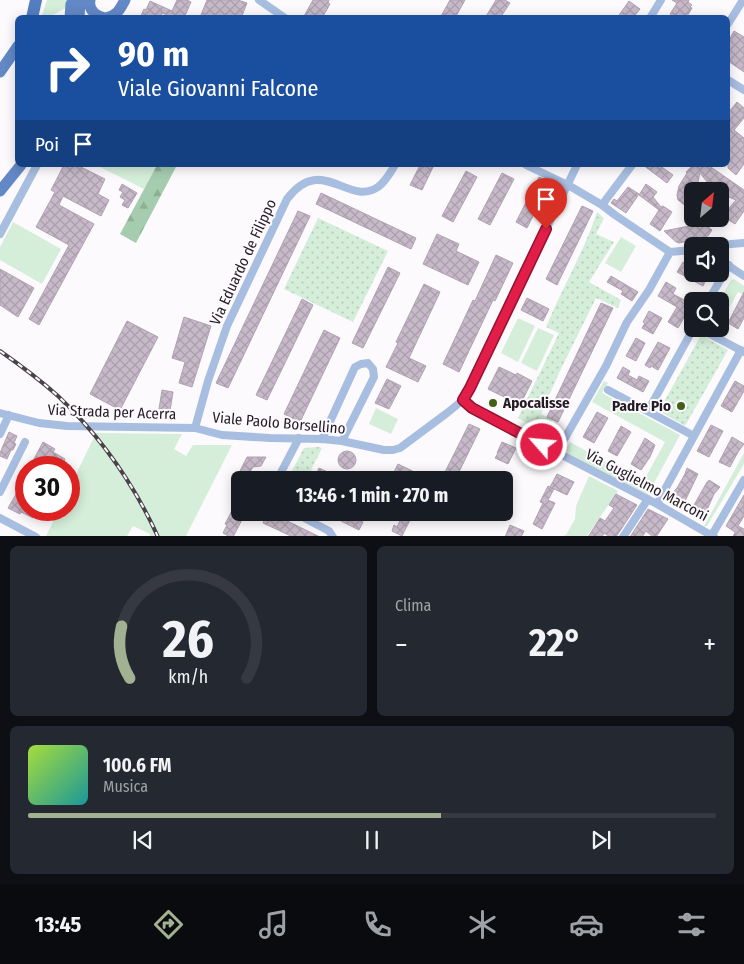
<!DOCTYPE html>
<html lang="it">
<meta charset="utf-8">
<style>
:root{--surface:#171b24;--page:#242831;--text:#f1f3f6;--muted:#9ea1a6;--line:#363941;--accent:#a1b191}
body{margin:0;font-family:"Fira Sans Condensed",sans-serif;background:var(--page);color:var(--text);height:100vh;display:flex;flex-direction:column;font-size:19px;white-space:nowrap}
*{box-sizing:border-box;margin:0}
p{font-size:16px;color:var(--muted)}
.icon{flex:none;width:28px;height:28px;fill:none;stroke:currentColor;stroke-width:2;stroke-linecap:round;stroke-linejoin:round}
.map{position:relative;height:536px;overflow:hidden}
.sheet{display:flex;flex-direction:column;gap:10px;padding:10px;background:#0d0f14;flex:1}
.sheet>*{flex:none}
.guide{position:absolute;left:15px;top:15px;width:715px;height:152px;border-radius:8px;box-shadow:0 2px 12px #0003;background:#1a4fa0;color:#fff;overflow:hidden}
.needle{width:32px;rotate:28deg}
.tools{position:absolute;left:684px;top:182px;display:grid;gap:10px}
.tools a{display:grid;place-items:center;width:45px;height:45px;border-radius:8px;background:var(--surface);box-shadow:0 2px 12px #0003;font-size:25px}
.speed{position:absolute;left:15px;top:456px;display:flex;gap:10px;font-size:25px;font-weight:700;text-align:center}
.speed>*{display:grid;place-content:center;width:65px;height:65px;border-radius:50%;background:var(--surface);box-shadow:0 2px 12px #0003;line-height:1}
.speed .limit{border:8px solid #d22;background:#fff;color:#111}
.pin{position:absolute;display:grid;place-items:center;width:42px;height:42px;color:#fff;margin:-51px -21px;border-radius:50% 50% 50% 0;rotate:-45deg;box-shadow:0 0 5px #0007}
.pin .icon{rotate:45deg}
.me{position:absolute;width:55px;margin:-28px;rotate:297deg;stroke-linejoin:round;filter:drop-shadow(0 0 4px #0008)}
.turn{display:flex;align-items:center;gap:18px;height:105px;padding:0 20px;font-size:22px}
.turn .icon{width:65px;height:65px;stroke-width:2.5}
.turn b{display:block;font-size:35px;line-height:42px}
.then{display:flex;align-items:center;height:48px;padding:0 20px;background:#0003;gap:10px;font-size:19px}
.big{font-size:38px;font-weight:700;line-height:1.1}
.sheet .tile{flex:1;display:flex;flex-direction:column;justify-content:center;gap:8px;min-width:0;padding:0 18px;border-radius:8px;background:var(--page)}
.sheet .dial{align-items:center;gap:0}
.dial svg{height:130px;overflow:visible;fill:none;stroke:var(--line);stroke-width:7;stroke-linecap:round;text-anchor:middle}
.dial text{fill:var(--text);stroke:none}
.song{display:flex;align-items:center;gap:15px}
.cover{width:60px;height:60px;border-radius:8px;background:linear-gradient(135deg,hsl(80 70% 55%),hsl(180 70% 35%))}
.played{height:5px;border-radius:2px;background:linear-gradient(90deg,var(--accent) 60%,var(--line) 60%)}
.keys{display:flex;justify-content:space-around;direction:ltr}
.heat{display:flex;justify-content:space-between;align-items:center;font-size:28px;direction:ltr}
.sheet .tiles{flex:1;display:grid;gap:10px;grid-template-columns:1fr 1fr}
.tile:last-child{grid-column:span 2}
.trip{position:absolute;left:231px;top:471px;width:282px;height:50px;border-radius:8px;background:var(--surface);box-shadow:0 2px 12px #0003;font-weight:700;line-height:50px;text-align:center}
.menu{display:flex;height:80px;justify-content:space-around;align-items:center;background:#090b0e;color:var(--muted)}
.menu .icon{width:35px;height:35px}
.menu .on{color:var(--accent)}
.menu b{font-size:22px;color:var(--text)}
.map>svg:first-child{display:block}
.grass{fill:#d4eed9}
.forest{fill:url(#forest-firs)}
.garden{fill:url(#garden-dots)}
.building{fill:url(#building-cross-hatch);stroke:#b0a2b2}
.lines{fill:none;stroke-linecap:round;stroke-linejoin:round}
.minor{stroke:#a8bee0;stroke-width:8}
.primary{stroke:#6288c5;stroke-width:11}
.trunk{stroke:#557ec0;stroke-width:12}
.rail-casing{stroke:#484348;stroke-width:4}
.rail{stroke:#fdfafe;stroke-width:2;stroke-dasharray:5.5;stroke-linecap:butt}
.primary-bridge{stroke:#6288c5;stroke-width:11}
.route-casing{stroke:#92132f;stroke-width:12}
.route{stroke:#e11d48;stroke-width:9}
.poi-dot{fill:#406116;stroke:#fdfafe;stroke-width:2}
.labels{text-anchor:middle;stroke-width:4;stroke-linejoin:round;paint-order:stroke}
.street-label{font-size:15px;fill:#231d23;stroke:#fdfafe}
.poi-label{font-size:15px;font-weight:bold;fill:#231d23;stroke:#fdfafe;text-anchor:start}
</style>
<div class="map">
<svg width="744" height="537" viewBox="0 0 744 537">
<defs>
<pattern id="forest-firs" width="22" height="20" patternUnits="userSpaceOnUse" patternTransform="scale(1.25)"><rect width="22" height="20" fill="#a5ccae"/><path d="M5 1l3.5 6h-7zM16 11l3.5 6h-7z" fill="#8eaf95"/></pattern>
<pattern id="garden-dots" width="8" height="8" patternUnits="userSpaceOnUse" patternTransform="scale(1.25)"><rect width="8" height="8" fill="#d4eed9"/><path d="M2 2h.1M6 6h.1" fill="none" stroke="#b6ccba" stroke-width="1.8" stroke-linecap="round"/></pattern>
<pattern id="building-cross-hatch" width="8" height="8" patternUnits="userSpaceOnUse" patternTransform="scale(1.25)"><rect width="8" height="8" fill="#c7b9c9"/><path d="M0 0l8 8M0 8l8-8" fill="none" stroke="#ab9fac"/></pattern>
</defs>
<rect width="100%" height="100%" fill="#fdfafe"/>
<path class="grass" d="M47 0H68L67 7 50 17 41 18Z
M96 165H157L144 189Z
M13 222 61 249 42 284 0 260V247Z
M621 237 636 246 621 272 605 263Z
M734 279 744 286V295L738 292 720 324 719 301 731 280Z
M518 318 535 326 518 362 501 353Z
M538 328 554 335 537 371 521 363Z
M604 381 608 383 602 393 680 435 647 496 565 453 564 451 570 442 643 482 665 442 592 402Z
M376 408 398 419 391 434 369 424Z
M96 433 182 434 174 449 186 456 193 445H232L186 536H150V534L133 526 127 536H46L59 510H69V489Z
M744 453V464L707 526H704Z
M589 476 618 491 587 536H563L566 535 575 519 576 506Z"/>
<path class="forest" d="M157 165H177L136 243 120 234Z"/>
<path class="garden" d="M597 212 604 218 596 234 614 242 589 282 621 300 618 308 596 298 559 373 541 414 552 420 546 432 518 418 559 333 546 327C562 288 584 252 597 212Z
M318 218 388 251 353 322 284 289Z
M701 335 728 350 685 426 659 411Z
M319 447 322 448 311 470 314 471 310 480H287L304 448Z"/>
<path class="building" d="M177 0H187L191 2 184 18H173L162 13 160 18H140L144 9 146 10 150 1 172 11Z
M207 0H238L247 3 241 18H207L201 15Z
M313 0H329L328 3 330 4 322 18H303Z
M450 0H465L455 18H440Z
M496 0H505L510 3 500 18H485Z
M672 0H689L688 2 692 5 690 7 692 8 686 18H675L670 14 677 3Z
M629 1 640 9 633 18H617Z
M734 31 744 37V72L728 61V42Z
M737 102 744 108V118L734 130 744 138V164L736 175 728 168V113Z
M64 165H77L105 179 98 194 109 200 101 216 63 196 59 205 94 224 39 325 29 319 69 245 36 227 55 192 51 190Z
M420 165H434L422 190 410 185Z
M643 165H659L673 175 667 183Z
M693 165H708L744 190V211L735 224 724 217 730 207 736 200 724 195 718 187 708 183 700 173 697 186 692 189V211L678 200 677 195 679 186 687 173 686 172Z
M466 171 477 177 453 222 442 216Z
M502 173 514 179 490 225 478 219Z
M539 177 550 182 527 228 516 222Z
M122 184 137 193 128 208 122 205 125 200 120 197 123 192 119 190Z
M646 184 657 192 653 197 661 207 663 206 672 212 660 231 650 224 659 210 639 195Z
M628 187 639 194 626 213 611 203 614 199 617 201Z
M321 193 416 238 411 249 316 204Z
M582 206 593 211 557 285 546 279Z
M298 211 310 216 228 388 216 383Z
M704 223 712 230 708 236 679 243 676 242 664 231Z
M437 234 459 244 456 251 479 262 468 285 423 264Z
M496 255 513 263 495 301 493 300 459 372 443 364 473 300 475 301Z
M683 262 692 267V274H704L708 276 703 286 677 272Z
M388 267 400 273 363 348 352 343Z
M0 269 34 288 18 317 0 305Z
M611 276 638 292 632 301 621 294 623 291 607 282Z
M666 282 676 288 673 294 692 304 678 328 668 322 677 307 658 296Z
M424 284 440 292 409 358 426 366 418 382 386 367 398 343 396 342Z
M744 292V318L738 329 728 323Z
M527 298 549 309 543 321 521 310Z
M302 299 313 305 267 400 256 395Z
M601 303 613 308 558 422 547 417Z
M649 311 662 318 653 334 642 328 645 323 643 322Z
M184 317 211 326 192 387 179 383 185 362 172 358Z
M127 321 158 337 120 410 90 394Z
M324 330 340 338 300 422 284 414Z
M636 338 645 343 636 361 626 356Z
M658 342 670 348 658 370 651 366 650 368 645 365Z
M499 367 516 375 517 373 532 381 520 405 488 389Z
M623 367 630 371 628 375 637 380 639 376 649 381 643 392 617 378Z
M387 379 401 386 389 409 375 403Z
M735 381 744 386V391L732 412 721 406Z
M162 390 173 392 170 411 159 409Z
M597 412 608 418 594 443 583 437Z
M469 424 480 429 455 480 444 474Z
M711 425 723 431 709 457 697 451Z
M621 426 631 432 617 456 608 451Z
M9 432 17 436 14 443 16 444 13 450H11L7 459 0 456V453Z
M732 437 744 444 738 452 730 467 719 462Z
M645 438 655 445 650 457 641 470 631 464Z
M43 442 55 449 53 452 65 459 61 468H49L34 459Z
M502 442 516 448 508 464 495 458 498 453H497Z
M338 460a9 9 0 1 1 18 0a9 9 0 1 1-18 0Z
M247 457H266L261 466 253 467 248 475H238Z
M398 464 431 480H390Z
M319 468 330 473 326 480H313Z
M687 468 698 474 685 501 671 495 677 488 685 474Z
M557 474 574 482 567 495 550 487Z
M709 480 720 487 714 494 706 512 694 505 707 482H708Z
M548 486 554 489 548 500 555 503 542 529 533 524 543 503 540 502Z
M18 491 26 496V510H37L33 518 21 512 20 514 8 508Z
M616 494 637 505 620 531 616 537H610L604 533 602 537H588L600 518 605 521 614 508 609 505Z
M744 495V516L738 526 744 529V537H733L735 532 726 526Z
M236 503 240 506V512H246L233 537H230L223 533 227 525 225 524Z
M648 509 668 519 656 537H653L646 531 642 537H630Z
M268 512H269L320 537H293L263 523Z
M404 512H414L402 536 392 531 394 525 397 527Z
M345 513 363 522 359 530 341 521Z
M510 525 524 531 521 537H505Z"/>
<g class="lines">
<path class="minor" d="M259 0 285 18
M650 18 661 0
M728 24 743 0
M728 80 744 90
M526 165 568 185 602 205 615 215 670 252 692 250
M602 205 632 165
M0 234 37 165
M715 246 731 244 744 243
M720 260 744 276
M708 301 729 265
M700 329 744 352
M608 390 694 436
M463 400 472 407 500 423 657 504 714 537
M648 411 693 329
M0 413 39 423 67 426 195 428 222 435 270 438 322 439 342 441 384 450H393L400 448 447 413 463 400 470 387 577 165
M195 428 208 381 227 326 287 199C322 153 348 207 378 187 386 181 390 173 395 165
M0 434 9 415
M322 439 355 367 361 364 368 363 373 369 374 377 342 441
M557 452 606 366 627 322 649 290 670 252
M277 480 299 438
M0 492 25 442
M657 504 741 350
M293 512 329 531 333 537
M0 518 36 537
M712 535 744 480
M623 537 648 499"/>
<path class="primary" d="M90 0C88 10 96 16 105 18
M106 18C117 16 120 9 125 0
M0 72 18 46
M0 191 21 165"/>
<path class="trunk" d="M32 18 36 0"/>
<defs>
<path id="rail" d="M0 351C20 365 40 380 58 396 100 436 134 484 158 537"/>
</defs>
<use href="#rail" class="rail-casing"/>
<use href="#rail" class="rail"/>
<path class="primary-bridge" d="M70 18 71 4
M79 18 80 0"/>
</g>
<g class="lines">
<defs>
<path id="route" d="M542 445 472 408 463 400 470 388 546 229"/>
</defs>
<use href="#route" class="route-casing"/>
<use href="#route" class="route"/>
</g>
<g class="poi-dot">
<circle cx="493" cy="403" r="5"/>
<circle cx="681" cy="406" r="5"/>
</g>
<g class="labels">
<g class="street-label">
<text transform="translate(243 262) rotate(-65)" y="5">Via Eduardo de Filippo</text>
<text transform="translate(112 412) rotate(2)" y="5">Via Strada per Acerra</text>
<text transform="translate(279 423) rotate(5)" y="5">Viale Paolo Borsellino</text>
<text transform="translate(647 485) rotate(28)" y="5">Via Guglielmo Marconi</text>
</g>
<g class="poi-label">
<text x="503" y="408">Apocalisse</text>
<text x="671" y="411" text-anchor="end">Padre Pio</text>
</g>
</g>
</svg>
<div class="tools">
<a><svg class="needle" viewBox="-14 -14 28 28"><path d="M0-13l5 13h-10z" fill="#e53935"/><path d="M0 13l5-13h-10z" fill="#9ea1a6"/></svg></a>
<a><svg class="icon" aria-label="sound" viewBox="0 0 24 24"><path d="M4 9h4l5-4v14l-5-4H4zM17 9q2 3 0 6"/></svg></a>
<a><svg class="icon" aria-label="search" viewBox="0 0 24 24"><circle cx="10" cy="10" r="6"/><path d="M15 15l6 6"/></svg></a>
</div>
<div class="speed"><div class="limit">30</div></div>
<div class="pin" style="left:546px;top:229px;background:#d93025"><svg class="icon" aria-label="arrive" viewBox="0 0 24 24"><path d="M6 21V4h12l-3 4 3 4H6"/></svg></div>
<svg class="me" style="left:542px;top:445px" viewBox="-20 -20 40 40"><circle r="17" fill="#e11d48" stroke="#fff" stroke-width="3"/><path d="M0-11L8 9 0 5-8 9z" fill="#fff"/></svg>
<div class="trip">13:46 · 1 min · 270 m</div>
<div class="guide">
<div class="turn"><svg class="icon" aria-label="right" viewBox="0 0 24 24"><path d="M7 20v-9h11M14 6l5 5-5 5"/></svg><div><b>90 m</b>Viale Giovanni Falcone</div></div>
<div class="then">Poi<svg class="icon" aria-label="arrive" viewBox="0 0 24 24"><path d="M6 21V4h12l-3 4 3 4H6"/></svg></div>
</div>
</div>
<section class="sheet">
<div class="tiles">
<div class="tile dial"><svg viewBox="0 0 100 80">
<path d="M14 69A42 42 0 1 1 86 69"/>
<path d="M14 69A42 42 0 0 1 9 37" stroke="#a1b191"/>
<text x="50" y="56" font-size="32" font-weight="700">26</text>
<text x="50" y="72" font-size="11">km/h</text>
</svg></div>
<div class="tile"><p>Clima</p>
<div class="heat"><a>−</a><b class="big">22°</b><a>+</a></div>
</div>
<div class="tile">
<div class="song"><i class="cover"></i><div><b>100.6 FM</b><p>Musica</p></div></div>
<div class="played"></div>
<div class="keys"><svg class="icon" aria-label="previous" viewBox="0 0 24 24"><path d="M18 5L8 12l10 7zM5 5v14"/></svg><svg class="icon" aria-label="pause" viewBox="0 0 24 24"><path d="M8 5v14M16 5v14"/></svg><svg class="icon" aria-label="next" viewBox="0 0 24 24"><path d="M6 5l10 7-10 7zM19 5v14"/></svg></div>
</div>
</div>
</section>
<nav class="menu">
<b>13:45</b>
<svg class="icon on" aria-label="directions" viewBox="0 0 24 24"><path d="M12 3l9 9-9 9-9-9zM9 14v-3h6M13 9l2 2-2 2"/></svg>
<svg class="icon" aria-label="music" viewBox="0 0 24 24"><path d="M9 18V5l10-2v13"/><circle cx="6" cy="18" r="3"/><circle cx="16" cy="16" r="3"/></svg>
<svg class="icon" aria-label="phone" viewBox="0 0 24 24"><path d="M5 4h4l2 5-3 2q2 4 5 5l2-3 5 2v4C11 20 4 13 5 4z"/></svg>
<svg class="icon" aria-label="climate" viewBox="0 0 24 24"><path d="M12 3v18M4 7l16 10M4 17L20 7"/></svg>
<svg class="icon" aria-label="car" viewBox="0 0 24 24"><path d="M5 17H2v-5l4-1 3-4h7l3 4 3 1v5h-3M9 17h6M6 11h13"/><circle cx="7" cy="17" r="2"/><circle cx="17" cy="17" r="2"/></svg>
<svg class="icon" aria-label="filters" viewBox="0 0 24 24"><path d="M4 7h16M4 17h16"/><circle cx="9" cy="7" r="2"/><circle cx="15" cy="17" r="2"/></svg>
</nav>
